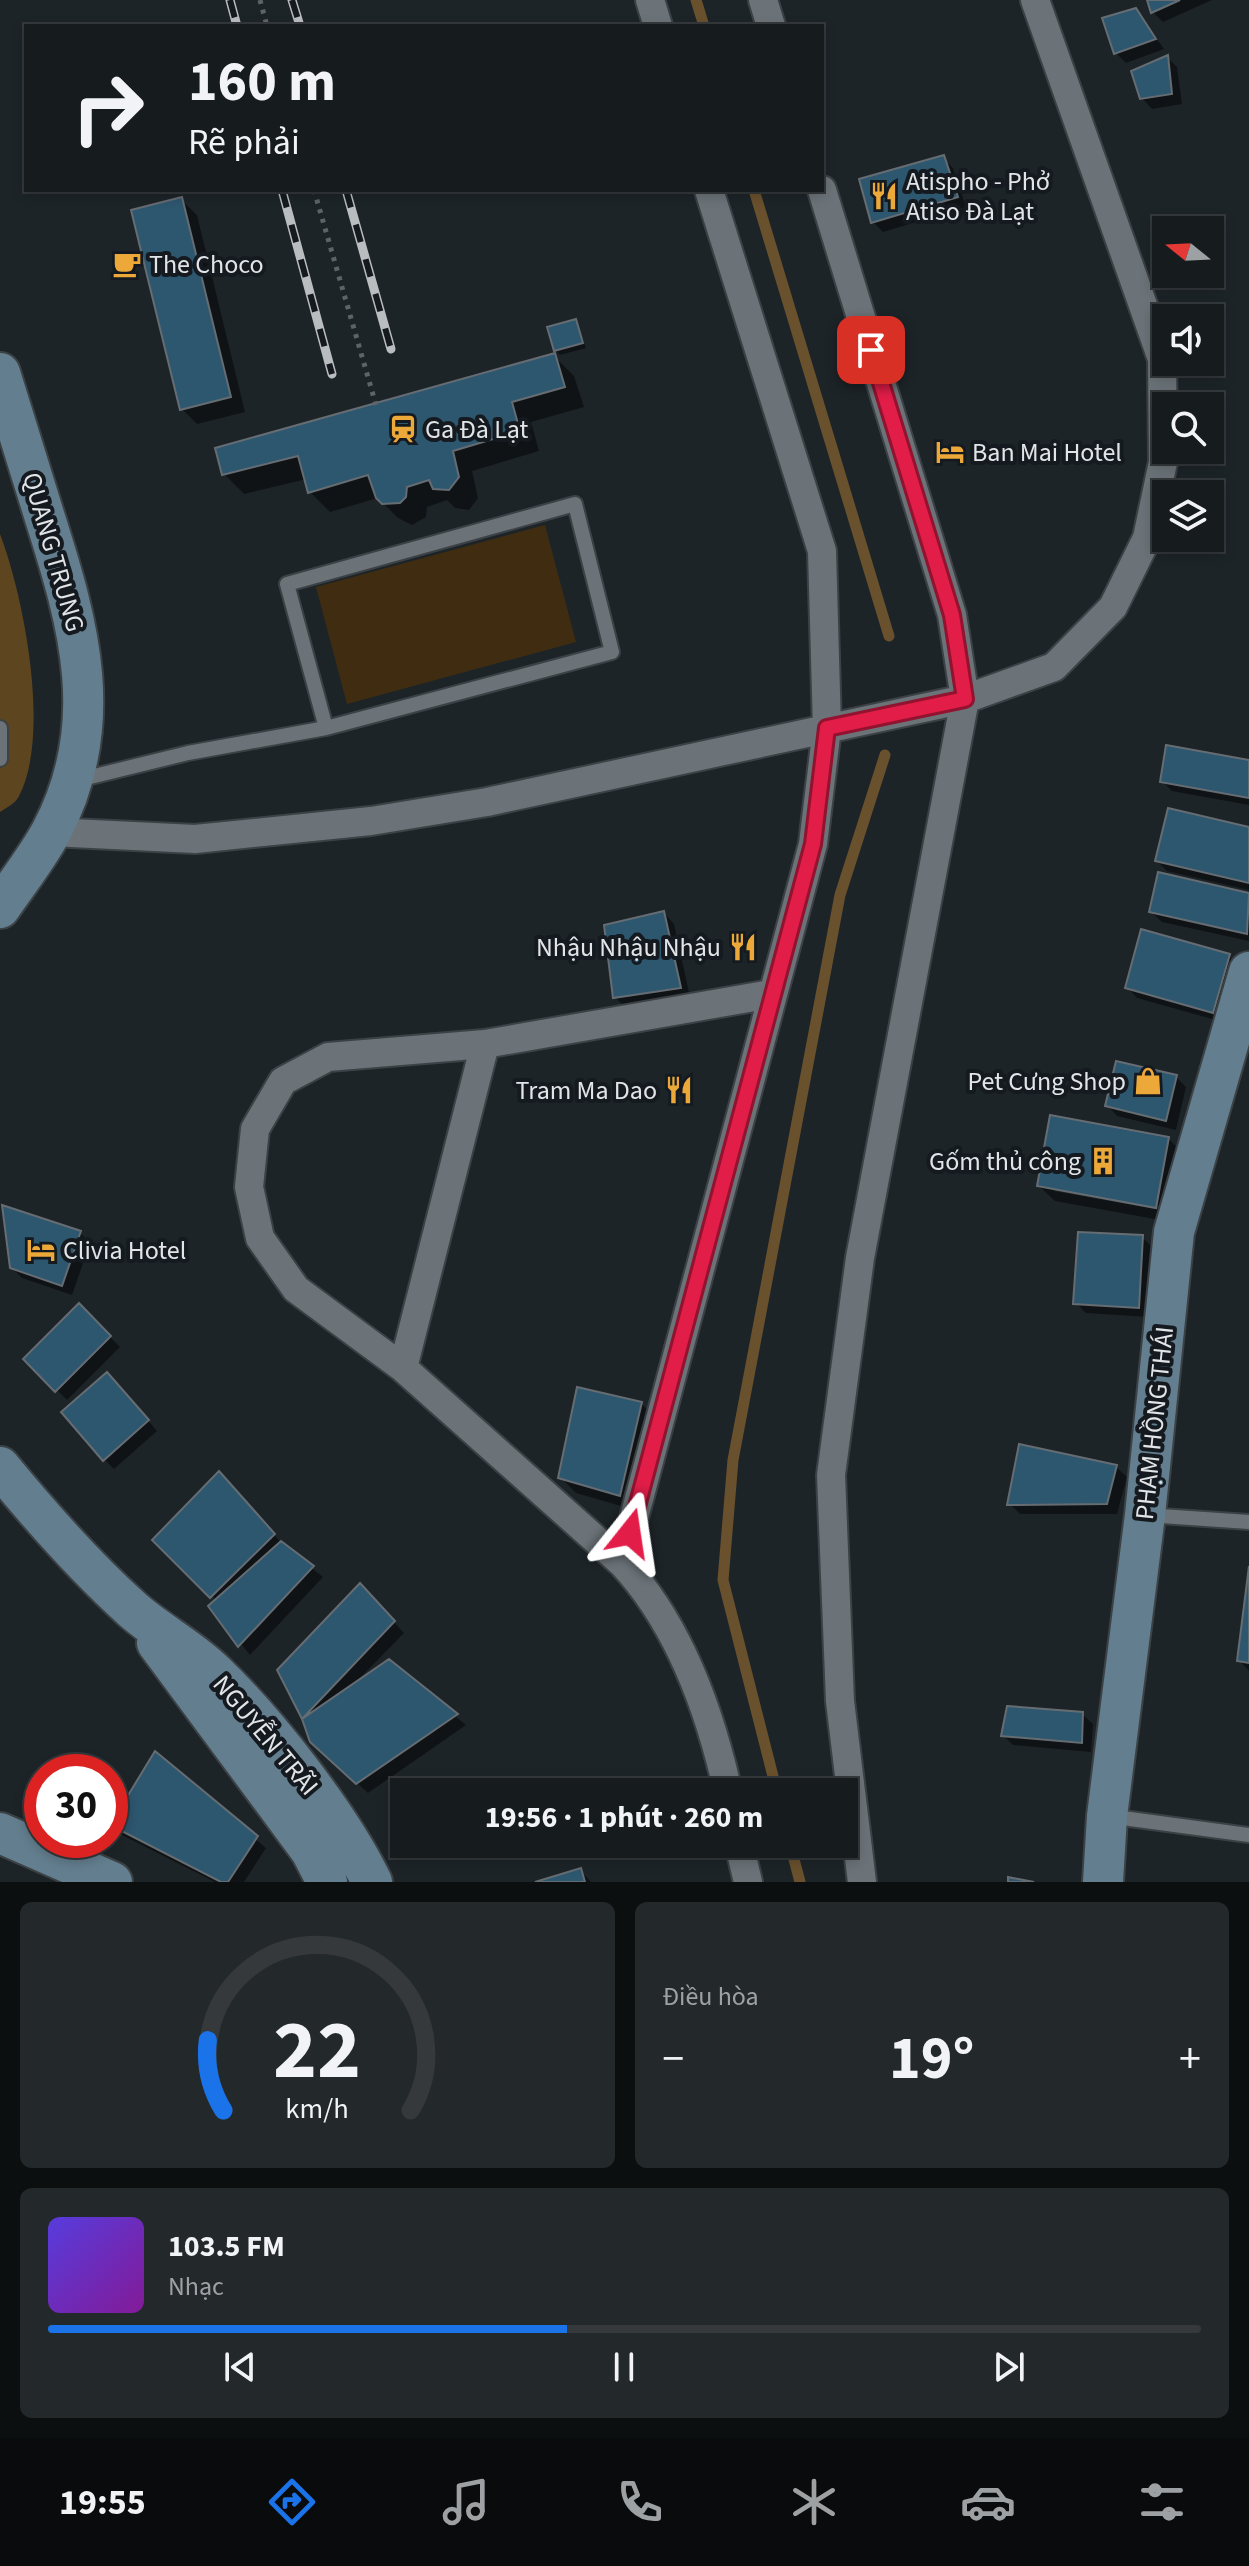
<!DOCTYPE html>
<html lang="vi">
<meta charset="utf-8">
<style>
:root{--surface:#161b1e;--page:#23282b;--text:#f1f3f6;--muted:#9ea1a4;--line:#35393c;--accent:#1a73e8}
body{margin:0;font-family:"Source Sans 3",sans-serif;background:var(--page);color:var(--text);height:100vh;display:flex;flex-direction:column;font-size:30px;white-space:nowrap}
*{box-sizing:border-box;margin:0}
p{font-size:26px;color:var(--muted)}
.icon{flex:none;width:44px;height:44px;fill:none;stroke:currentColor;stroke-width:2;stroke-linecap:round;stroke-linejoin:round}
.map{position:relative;height:1882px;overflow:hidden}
.details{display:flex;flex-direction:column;gap:20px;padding:20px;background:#0c0f10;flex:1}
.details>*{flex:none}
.guide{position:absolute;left:24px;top:24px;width:800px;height:168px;border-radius:0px;box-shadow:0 4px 12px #0003,0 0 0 2px var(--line);background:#161b1e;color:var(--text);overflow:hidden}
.needle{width:52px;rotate:288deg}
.buttons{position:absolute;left:1152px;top:216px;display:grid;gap:16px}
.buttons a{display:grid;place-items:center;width:72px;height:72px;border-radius:0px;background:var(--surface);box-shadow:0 4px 12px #0003,0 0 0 2px var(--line);font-size:40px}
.speed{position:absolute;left:24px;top:1754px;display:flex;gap:16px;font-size:40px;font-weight:700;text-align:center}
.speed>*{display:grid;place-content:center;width:104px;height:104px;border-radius:50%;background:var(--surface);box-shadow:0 4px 12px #0003,0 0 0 2px var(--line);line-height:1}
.speed .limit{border:12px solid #d22;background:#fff;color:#111}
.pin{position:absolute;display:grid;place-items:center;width:68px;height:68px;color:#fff;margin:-34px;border-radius:16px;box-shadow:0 4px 12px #0006}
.me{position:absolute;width:88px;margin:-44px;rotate:15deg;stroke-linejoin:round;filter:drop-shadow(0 0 6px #0008)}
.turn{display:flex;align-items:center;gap:28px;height:168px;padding:0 32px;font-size:36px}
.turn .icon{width:104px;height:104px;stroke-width:2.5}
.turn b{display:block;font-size:56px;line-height:68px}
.big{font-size:60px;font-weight:700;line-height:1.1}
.details .widget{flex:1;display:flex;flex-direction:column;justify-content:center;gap:12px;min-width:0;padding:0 28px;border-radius:12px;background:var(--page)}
.details .dial{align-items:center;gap:0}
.dial svg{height:208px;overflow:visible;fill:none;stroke:var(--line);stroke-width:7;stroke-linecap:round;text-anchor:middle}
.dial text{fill:var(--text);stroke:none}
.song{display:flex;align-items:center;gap:24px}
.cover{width:96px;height:96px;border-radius:12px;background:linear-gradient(135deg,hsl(250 70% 55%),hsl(290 70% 35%))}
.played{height:8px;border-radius:4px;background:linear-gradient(90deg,var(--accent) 45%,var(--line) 45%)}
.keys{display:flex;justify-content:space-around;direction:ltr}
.heat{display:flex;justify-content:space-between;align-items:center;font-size:44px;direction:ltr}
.details .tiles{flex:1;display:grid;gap:20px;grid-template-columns:1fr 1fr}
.widget:last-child{grid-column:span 2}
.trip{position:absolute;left:390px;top:1778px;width:468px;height:80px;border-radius:0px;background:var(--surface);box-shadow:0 4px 12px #0003,0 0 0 2px var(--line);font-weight:700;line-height:80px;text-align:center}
.tab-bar{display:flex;height:128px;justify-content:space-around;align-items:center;background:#090b0c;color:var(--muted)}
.tab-bar .icon{width:56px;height:56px}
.tab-bar .active{color:var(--accent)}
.tab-bar b{font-size:36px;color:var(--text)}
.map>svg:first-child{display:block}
.green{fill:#402d11}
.forest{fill:#5d4520}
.shadow{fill:#0007;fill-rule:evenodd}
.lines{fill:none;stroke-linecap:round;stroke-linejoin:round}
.stream{stroke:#6a512d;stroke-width:11}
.building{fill:#2d566f;stroke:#656c72;stroke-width:2}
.lane-casing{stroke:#3b4145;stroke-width:18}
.street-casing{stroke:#3b4145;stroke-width:32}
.secondary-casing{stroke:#3b4145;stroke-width:44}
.path{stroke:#5d6366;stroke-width:5;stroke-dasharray:4 6;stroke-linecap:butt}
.lane{stroke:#6b7378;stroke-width:14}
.street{stroke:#6b7378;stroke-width:28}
.secondary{stroke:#637e8e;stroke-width:40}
.rail-casing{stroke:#b9bdc0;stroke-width:9}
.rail{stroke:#141a1f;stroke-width:6;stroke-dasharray:18;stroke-linecap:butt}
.route-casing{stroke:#92132f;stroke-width:20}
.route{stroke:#e11d48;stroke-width:14}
.labels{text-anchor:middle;stroke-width:8;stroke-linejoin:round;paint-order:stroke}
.poi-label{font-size:26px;fill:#e1e5e8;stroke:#141a1f;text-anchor:start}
.street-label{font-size:26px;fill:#e1e5e8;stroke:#141a1f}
</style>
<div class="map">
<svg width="1249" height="1882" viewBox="0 0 1249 1882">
<rect width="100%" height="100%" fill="#1d2428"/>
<path class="green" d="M545 525 576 642 347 704 316 587Z"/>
<path class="forest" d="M0 534C24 597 51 735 19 796 16 803 6 808 0 812Z"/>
<path class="shadow" d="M1149 0H1212L1163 22 1153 12Z
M1136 10 1164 49 1126 63 1116 53Z
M1167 57 1177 67 1182 104 1152 109 1142 98Z
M943 158 953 168 966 207 883 232 873 222Z
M181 200 197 215 245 412 197 424 181 408Z
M575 321 586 348 560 355 555 350Z
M554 356 574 376 584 407 531 422 539 451 472 471 478 498 469 510 455 508 447 500 427 507 426 517 412 525 398 518 378 498 330 512 310 492 307 479 244 494 224 474Z
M1249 762V805L1172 791 1162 781Z
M1249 829V890L1167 871 1157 861Z
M1159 875 1249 895V941L1162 922 1151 912Z
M664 913 674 924 690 997 625 1007 615 997Z
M1229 956 1239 966 1223 1022 1137 998 1127 987Z
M1176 1077 1186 1087 1176 1130 1117 1116 1107 1105Z
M1168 1138 1183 1154 1171 1222 1055 1201 1039 1186ZM1054 1187 1166 1207V1211L1054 1191Z
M80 1233 90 1243 72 1295 22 1278 12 1268Z
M1142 1237 1153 1248 1149 1317 1086 1313 1076 1303Z
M79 1306 120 1347 67 1400 26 1359Z
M117 1384 157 1431 114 1469 104 1459Z
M641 1403 656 1419 635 1510 576 1493 560 1477Z
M1021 1446 1116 1467 1127 1477 1117 1514H1020L1010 1504Z
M229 1484 284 1546 323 1577 250 1655 211 1606 217 1601 154 1540Z
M1249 1582V1671L1239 1660Z
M370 1596 404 1633 360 1678 388 1661 466 1725 368 1793 312 1740 280 1670Z
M1082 1714 1093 1724 1091 1752 1013 1745 1003 1735Z
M155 1754 266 1848 244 1882H215L120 1834 110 1824Z
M580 1870 591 1882H541Z"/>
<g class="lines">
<path class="stream" d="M696 0 704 26
M754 190 889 636
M777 1792 723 1580 733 1460 840 895 885 755
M790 1844 800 1882"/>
</g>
<path class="building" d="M1147 0H1180L1151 13Z
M1136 8 1156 39 1114 54 1102 18Z
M1168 55 1172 94 1140 99 1131 71Z
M944 155 958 197 871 223 859 179Z
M182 197 231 397 180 410 131 210Z
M576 319 583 343 554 351 547 327Z
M555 353 565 387 512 402 520 431 453 451 459 477 449 490 433 489 429 480 407 487 406 497 400 503 382 504 376 498 368 475 308 493 298 456 222 475 215 448Z
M1166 745 1249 760V798L1160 782Z
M1168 808 1249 827V883L1155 861Z
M1158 872 1249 893 1247 934 1149 912Z
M664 911 681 988 613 998 604 925Z
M1141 929 1230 954 1213 1013 1125 988Z
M1116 1061 1177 1075 1166 1121 1105 1106Z
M1050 1115 1169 1137 1156 1208 1037 1186Z
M2 1205 81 1231 62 1286 10 1268Z
M1078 1232 1143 1235 1139 1308 1073 1304Z
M79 1303 111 1336 55 1392 23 1359Z
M107 1372 149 1420 103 1461 61 1412Z
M577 1387 642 1402 620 1496 558 1478Z
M1019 1444 1117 1465 1107 1504 1007 1505Z
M219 1471 275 1534 210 1598 152 1540Z
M281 1541 314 1566 238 1647 208 1606Z
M1249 1566V1663L1237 1661Z
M360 1583 395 1621 302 1719 277 1670Z
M389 1659 458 1714 356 1784 310 1742 302 1719Z
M1007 1706 1083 1712 1082 1743 1001 1736Z
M155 1751 258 1836 228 1882H221L110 1825Z
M581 1868 585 1882H535Z
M1008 1877 1034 1882H1008Z"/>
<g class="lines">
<defs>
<path id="lane" d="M0 728V759
M78 780 188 753 326 728 612 652 575 504 287 584 326 728
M1146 1515 1249 1522
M1108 1816 1249 1835"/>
<path id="street" d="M650 0 658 26
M763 0 771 26
M709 190 822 551 827 728 813 844 622 1563C679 1624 710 1711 728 1792
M822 190 952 615 965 699 860 1258 831 1475 840 1701 862 1882
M51 832 195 839 371 821 487 802 965 699 1054 667 1113 607 1147 538 1163 462 1162 359 1035 0
M403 1368 296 1289 260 1238 249 1187 255 1129 283 1081 328 1057 485 1044
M622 1563 403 1368 485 1044 771 994
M739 1844 748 1882"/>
<path id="secondary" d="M0 373C15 421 30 470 45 518 79 625 108 725 51 832 37 858 17 883 0 908
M0 1467C41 1517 84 1566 133 1610 158 1632 191 1649 215 1673 268 1724 340 1816 372 1882
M157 1643 311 1851 327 1882
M0 1833 112 1882
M1103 1882 1107 1816 1145 1515 1174 1232 1249 972"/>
</defs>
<use href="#lane" class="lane-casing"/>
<use href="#street" class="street-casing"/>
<use href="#secondary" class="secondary-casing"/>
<path class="path" d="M260 0 267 26
M314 190 376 405"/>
<use href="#lane" class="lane"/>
<use href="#street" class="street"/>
<use href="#secondary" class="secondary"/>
<defs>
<path id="rail" d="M230 0 237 26
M292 0 300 26
M282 190 332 374
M346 190 391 349"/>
</defs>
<use href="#rail" class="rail-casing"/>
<use href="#rail" class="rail"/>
</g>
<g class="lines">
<defs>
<path id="route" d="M630 1533 813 844 827 728 965 699 952 615 871 350"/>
</defs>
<use href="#route" class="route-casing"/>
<use href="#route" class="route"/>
</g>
<defs>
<symbol id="restaurant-bare" viewBox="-9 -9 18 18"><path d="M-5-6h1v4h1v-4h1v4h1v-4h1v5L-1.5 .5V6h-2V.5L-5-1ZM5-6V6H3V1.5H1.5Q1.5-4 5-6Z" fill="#eca93a" stroke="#141a1f" stroke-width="2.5" paint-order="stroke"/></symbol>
<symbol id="cafe-bare" viewBox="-9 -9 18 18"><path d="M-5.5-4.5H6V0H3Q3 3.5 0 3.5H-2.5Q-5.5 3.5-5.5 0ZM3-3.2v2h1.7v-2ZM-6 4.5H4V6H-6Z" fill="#eca93a" stroke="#141a1f" stroke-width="2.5" paint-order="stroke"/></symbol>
<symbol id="station-bare" viewBox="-9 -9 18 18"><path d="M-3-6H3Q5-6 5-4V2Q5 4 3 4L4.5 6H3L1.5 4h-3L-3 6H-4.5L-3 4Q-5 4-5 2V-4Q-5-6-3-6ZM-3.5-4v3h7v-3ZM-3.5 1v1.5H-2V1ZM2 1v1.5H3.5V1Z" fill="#eca93a" stroke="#141a1f" stroke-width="2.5" paint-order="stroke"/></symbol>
<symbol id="hotel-bare" viewBox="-9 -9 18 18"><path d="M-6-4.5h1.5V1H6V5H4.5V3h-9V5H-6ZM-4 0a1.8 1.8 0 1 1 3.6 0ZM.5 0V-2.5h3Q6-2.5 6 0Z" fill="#eca93a" stroke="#141a1f" stroke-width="2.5" paint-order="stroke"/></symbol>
<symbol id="shop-bare" viewBox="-9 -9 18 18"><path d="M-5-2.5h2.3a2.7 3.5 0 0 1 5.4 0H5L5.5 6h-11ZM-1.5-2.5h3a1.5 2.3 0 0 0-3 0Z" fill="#eca93a" stroke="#141a1f" stroke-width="2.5" paint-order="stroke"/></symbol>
<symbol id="building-bare" viewBox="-9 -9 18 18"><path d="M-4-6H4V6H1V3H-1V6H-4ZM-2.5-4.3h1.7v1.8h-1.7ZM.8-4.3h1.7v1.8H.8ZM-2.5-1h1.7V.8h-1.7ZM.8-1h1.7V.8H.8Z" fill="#eca93a" stroke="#141a1f" stroke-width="2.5" paint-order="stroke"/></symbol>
</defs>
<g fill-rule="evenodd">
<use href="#restaurant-bare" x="864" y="176" width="40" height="40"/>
<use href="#cafe-bare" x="107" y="244" width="40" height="40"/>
<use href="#station-bare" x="383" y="409" width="40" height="40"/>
<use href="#hotel-bare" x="930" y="432" width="40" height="40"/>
<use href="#restaurant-bare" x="723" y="927" width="40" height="40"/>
<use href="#shop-bare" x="1128" y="1061" width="40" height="40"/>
<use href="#restaurant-bare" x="659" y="1070" width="40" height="40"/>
<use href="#building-bare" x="1083" y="1141" width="40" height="40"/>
<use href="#hotel-bare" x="21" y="1230" width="40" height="40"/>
</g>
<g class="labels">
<g class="poi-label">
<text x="906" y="190">Atispho - Phở<tspan x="906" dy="30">Atiso Đà Lạt</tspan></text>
<text x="149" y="273">The Choco</text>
<text x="425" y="438">Ga Đà Lạt</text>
<text x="972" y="461">Ban Mai Hotel</text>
<text x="721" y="956" text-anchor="end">Nhậu Nhậu Nhậu</text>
<text x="1126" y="1090" text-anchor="end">Pet Cưng Shop</text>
<text x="657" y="1099" text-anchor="end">Tram Ma Dao</text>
<text x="1081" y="1170" text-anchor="end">Gốm thủ công</text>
<text x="63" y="1259">Clivia Hotel</text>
</g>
<g class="street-label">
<text transform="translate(54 552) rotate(74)" y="9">QUANG TRUNG</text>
<text transform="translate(1154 1423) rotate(-84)" y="9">PHẠM HỒNG THÁI</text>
<text transform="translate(266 1735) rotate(50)" y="9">NGUYỄN TRÃI</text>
</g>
</g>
</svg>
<div class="buttons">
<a><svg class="needle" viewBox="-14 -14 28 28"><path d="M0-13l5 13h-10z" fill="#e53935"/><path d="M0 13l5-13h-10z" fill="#9ea1a4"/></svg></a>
<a><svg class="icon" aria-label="sound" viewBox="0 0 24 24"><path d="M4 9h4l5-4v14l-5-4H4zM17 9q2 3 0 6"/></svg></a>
<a><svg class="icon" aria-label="search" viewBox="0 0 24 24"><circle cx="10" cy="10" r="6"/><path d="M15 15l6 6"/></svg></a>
<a><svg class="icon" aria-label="layers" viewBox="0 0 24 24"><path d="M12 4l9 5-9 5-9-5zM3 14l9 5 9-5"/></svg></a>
</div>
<div class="speed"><div class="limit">30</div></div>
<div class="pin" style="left:871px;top:350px;background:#d93025"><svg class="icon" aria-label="arrive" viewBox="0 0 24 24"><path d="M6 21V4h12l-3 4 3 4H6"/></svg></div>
<svg class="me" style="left:630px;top:1533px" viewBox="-20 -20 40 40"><path d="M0-17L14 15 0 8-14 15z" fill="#e11d48" stroke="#fff" stroke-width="4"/></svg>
<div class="trip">19:56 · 1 phút · 260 m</div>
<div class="guide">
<div class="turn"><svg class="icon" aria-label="right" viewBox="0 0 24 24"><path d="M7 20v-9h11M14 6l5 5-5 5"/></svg><div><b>160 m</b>Rẽ phải</div></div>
</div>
</div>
<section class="details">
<div class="tiles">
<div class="widget dial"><svg viewBox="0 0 100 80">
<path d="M14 69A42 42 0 1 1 86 69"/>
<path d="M14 69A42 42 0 0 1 8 42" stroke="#1a73e8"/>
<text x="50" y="56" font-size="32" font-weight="700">22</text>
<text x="50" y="72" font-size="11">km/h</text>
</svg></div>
<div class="widget"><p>Điều hòa</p>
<div class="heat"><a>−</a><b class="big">19°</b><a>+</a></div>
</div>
<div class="widget">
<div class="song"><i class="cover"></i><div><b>103.5 FM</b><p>Nhạc</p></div></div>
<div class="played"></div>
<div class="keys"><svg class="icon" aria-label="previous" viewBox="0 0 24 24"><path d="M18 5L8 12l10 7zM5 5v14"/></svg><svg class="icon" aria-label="pause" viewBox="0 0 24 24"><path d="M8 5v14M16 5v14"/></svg><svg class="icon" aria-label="next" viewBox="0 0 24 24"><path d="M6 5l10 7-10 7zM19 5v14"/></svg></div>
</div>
</div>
</section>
<nav class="tab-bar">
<b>19:55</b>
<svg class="icon active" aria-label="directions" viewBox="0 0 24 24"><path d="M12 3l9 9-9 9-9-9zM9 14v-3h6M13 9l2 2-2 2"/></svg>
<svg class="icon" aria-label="music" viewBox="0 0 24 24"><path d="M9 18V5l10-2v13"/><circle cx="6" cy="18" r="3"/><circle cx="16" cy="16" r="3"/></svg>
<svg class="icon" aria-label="phone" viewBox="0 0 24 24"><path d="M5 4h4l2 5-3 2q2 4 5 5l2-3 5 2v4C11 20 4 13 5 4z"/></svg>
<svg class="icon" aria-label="climate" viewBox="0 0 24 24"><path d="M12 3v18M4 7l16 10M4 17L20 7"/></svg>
<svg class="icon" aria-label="car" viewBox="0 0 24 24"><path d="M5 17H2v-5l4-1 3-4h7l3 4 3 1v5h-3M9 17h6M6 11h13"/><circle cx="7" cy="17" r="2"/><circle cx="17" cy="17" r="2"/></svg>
<svg class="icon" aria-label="filters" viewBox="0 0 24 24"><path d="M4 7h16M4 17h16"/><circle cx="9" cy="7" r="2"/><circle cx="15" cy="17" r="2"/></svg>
</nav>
